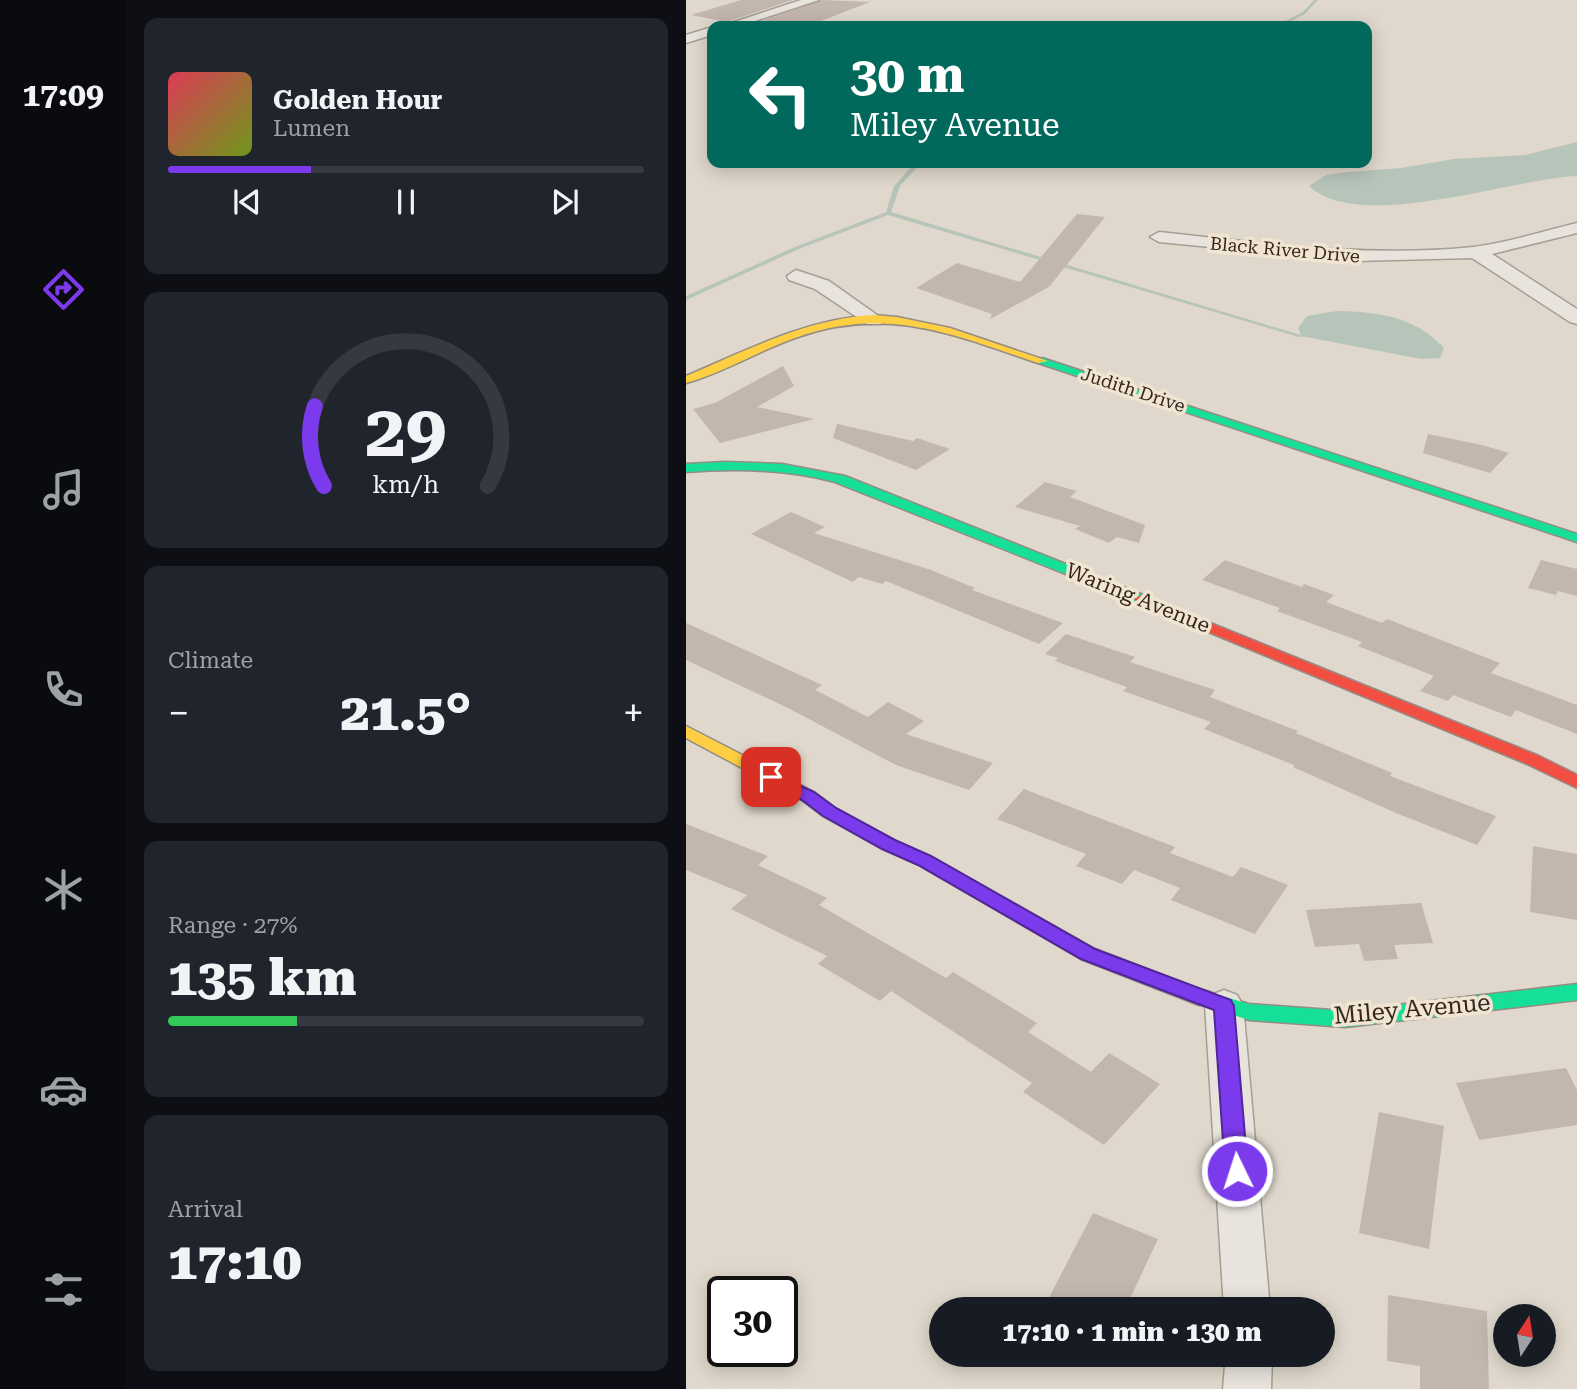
<!DOCTYPE html>
<meta charset="utf-8">
<style>
:root{--surface:#171b24;--page:#20242c;--text:#f1f3f6;--muted:#9ea1a6;--line:#363941;--accent:#7c3aed}
body{margin:0;font-family:"Roboto Serif",serif;background:var(--page);color:var(--text);height:100vh;display:flex;flex-direction:column;font-size:26px;white-space:nowrap}
*{box-sizing:border-box;margin:0}
p{font-size:23px;color:var(--muted)}
.icon{flex:none;width:38px;height:38px;fill:none;stroke:currentColor;stroke-width:2;stroke-linecap:round;stroke-linejoin:round}
.map{position:relative;flex:1;overflow:hidden}
.panel{display:flex;flex-direction:column;gap:18px;padding:18px;background:#0d0f14;width:560px}
.panel>*{flex:none}
.guide{position:absolute;left:21px;top:21px;width:665px;height:147px;border-radius:14px;box-shadow:0 4px 18px #0003;background:#00695c;color:#fff;overflow:hidden}
.needle{width:46px;rotate:12deg}
.buttons{position:absolute;left:807px;top:1304px;display:grid;gap:14px}
.buttons a{display:grid;place-items:center;width:63px;height:63px;border-radius:50%;background:var(--surface);box-shadow:0 4px 18px #0003;font-size:35px}
.speed{position:absolute;left:21px;top:1276px;display:flex;gap:14px;font-size:35px;font-weight:700;text-align:center}
.speed>*{display:grid;place-content:center;width:91px;height:91px;border-radius:50%;background:var(--surface);box-shadow:0 4px 18px #0003;line-height:1}
.speed .limit{border:4px solid #111;border-radius:10px;background:#fff;color:#111}
.pin{position:absolute;display:grid;place-items:center;width:60px;height:60px;color:#fff;margin:-30px;border-radius:14px;box-shadow:0 4px 10px #0006}
.me{position:absolute;width:77px;margin:-38px;rotate:356deg;stroke-linejoin:round;filter:drop-shadow(0 0 5px #0008)}
.turn{display:flex;align-items:center;gap:24px;height:147px;padding:0 28px;font-size:32px}
.turn .icon{width:91px;height:91px;stroke-width:2.5}
.turn b{display:block;font-size:49px;line-height:60px}
.big{font-size:52px;font-weight:800;line-height:1.1}
.panel .tile{flex:1;display:flex;flex-direction:column;justify-content:center;gap:10px;min-width:0;padding:0 24px;border-radius:14px;background:var(--page)}
.panel .dial{align-items:center;gap:0}
.dial svg{height:182px;overflow:visible;fill:none;stroke:var(--line);stroke-width:7;stroke-linecap:round;text-anchor:middle}
.dial text{fill:var(--text);stroke:none}
.song{display:flex;align-items:center;gap:21px}
.cover{width:84px;height:84px;border-radius:10px;background:linear-gradient(135deg,hsl(350 70% 55%),hsl(80 70% 35%))}
.played{height:7px;border-radius:4px;background:linear-gradient(90deg,var(--accent) 30%,var(--line) 30%)}
.keys{display:flex;justify-content:space-around;direction:ltr}
.heat{display:flex;justify-content:space-between;align-items:center;font-size:38px;direction:ltr}
.charge{height:10px;border-radius:5px;background:linear-gradient(90deg,#34c759 27%,var(--line) 0)}
.trip{position:absolute;left:243px;top:1297px;width:406px;height:70px;border-radius:35px;background:var(--surface);box-shadow:0 4px 18px #0003;font-weight:800;line-height:70px;text-align:center}
main{display:flex;flex:1;min-height:0}
.menu{display:flex;flex-direction:column;width:126px;justify-content:space-around;align-items:center;background:#090b0e;color:var(--muted)}
.menu .icon{width:49px;height:49px}
.menu .current{color:var(--accent)}
.menu b{font-size:32px;color:var(--text)}
.map>svg:first-child{display:block}
.water{fill:#b7c4ba}
.lines{fill:none;stroke-linecap:round;stroke-linejoin:round}
.stream{fill:#b7c4ba;fill-rule:evenodd}
.building{fill:#c3b6ad}
.street-casing{stroke:#a59e95;stroke-width:3}
.fast-casing{stroke:#958d85;stroke-width:3}
.slow-casing{stroke:#958d85;stroke-width:3}
.jam-casing{stroke:#958d85;stroke-width:3}
.street{fill:#e8e4dd;fill-rule:evenodd}
.fast{fill:#16e098;fill-rule:evenodd}
.slow{fill:#ffcf43;fill-rule:evenodd}
.jam{fill:#f24e42;fill-rule:evenodd}
.route{fill:#7c3aed;stroke:#51269a;stroke-width:2}
.labels{text-anchor:middle;stroke-width:7;stroke-linejoin:round;paint-order:stroke}
.far-street-label{font-size:18px;fill:#32261f;stroke:#f1e5d2}
.street-label{font-size:21px;fill:#32261f;stroke:#f1e5d2}
.near-street-label{font-size:24px;fill:#32261f;stroke:#f1e5d2}
</style>
<main>
<nav class="menu">
<b>17:09</b>
<svg class="icon current" aria-label="directions" viewBox="0 0 24 24"><path d="M12 3l9 9-9 9-9-9zM9 14v-3h6M13 9l2 2-2 2"/></svg>
<svg class="icon" aria-label="music" viewBox="0 0 24 24"><path d="M9 18V5l10-2v13"/><circle cx="6" cy="18" r="3"/><circle cx="16" cy="16" r="3"/></svg>
<svg class="icon" aria-label="phone" viewBox="0 0 24 24"><path d="M5 4h4l2 5-3 2q2 4 5 5l2-3 5 2v4C11 20 4 13 5 4z"/></svg>
<svg class="icon" aria-label="climate" viewBox="0 0 24 24"><path d="M12 3v18M4 7l16 10M4 17L20 7"/></svg>
<svg class="icon" aria-label="car" viewBox="0 0 24 24"><path d="M5 17H2v-5l4-1 3-4h7l3 4 3 1v5h-3M9 17h6M6 11h13"/><circle cx="7" cy="17" r="2"/><circle cx="17" cy="17" r="2"/></svg>
<svg class="icon" aria-label="filters" viewBox="0 0 24 24"><path d="M4 7h16M4 17h16"/><circle cx="9" cy="7" r="2"/><circle cx="15" cy="17" r="2"/></svg>
</nav>
<section class="panel">
<div class="tile">
<div class="song"><i class="cover"></i><div><b>Golden Hour</b><p>Lumen</p></div></div>
<div class="played"></div>
<div class="keys"><svg class="icon" aria-label="previous" viewBox="0 0 24 24"><path d="M18 5L8 12l10 7zM5 5v14"/></svg><svg class="icon" aria-label="pause" viewBox="0 0 24 24"><path d="M8 5v14M16 5v14"/></svg><svg class="icon" aria-label="next" viewBox="0 0 24 24"><path d="M6 5l10 7-10 7zM19 5v14"/></svg></div>
</div>
<div class="tile dial"><svg viewBox="0 0 100 80">
<path d="M14 69A42 42 0 1 1 86 69"/>
<path d="M14 69A42 42 0 0 1 10 34" stroke="#7c3aed"/>
<text x="50" y="56" font-size="32" font-weight="700">29</text>
<text x="50" y="72" font-size="11">km/h</text>
</svg></div>
<div class="tile"><p>Climate</p>
<div class="heat"><a>−</a><b class="big">21.5°</b><a>+</a></div>
</div>
<div class="tile"><p>Range · 27%</p><b class="big">135 km</b><div class="charge"></div></div>
<div class="tile"><p>Arrival</p><b class="big">17:10</b></div>
</section>
<div class="map">
<svg width="891" height="1389" viewBox="0 0 891 1389">
<rect width="100%" height="100%" fill="#e0d8cc"/>
<path class="water" d="M891 142V176C827 178 673 234 623 186L640 175 662 172 715 168 768 159 839 155Z
M651 311C693 312 728 316 758 348L754 358 735 359 615 336 612 328 621 316Z"/>
<g class="lines">
<path class="stream" d="M628 0H632L619 14 595 26H590L617 12Z
M229 163H235L214 186 205 212 618 336 613 337 202 215 113 249 0 300V296L109 247 200 212 208 186Z"/>
</g>
<path class="building" d="M55 0H107L40 22 5 15Z
M136 0 184 2 122 26H62Z
M391 214 419 217 363 287 304 319 306 314 230 288 271 263 334 282Z
M97 366 108 386 71 407 128 419 34 443 7 409 29 403Z
M151 424 227 441 231 438 264 449 230 470 147 438Z
M742 434 796 445 823 453 804 473 737 453Z
M359 482 391 491 384 497 459 525 453 543 431 537 423 543 389 529 394 526 329 507Z
M105 512 139 527 128 533 245 570 289 588 286 590 377 623 353 644 200 581 196 584 173 577 167 582 65 534Z
M539 560 616 587 618 584 648 595 640 602 696 623 701 619 814 663 805 673 891 705V734L830 710 825 717 767 695 762 701 734 691 748 676 672 646 676 642 591 611 594 608 516 580Z
M855 560 891 569V596L872 591 870 595 842 588Z
M0 623 136 685 129 690 182 717 202 702 238 721 220 734 307 763 283 790 210 765 102 708 0 660Z
M380 634 449 657 444 662 529 690 524 697 612 731 610 733 706 773 704 776 810 816 791 845 710 813 607 767 608 765 518 729 525 722 437 691 441 687 369 661 372 658 359 654Z
M338 789 489 847 484 853 547 877 555 867 602 885 569 934 485 900 494 888 448 870 436 884 390 866 400 854 311 819Z
M0 824 82 856 72 865 141 898 133 905 260 978 267 972 351 1023 342 1032 405 1072 423 1053 474 1084 418 1145 337 1092 346 1083 205 991 194 1001 132 964 141 956 45 909 61 895 0 870Z
M847 846 891 854V920L844 912Z
M735 903 747 943 708 945 712 959 678 961 673 944 629 947 620 910Z
M880 1068 891 1090V1125L793 1140 770 1083Z
M693 1112 758 1126 743 1249 673 1233Z
M407 1213 472 1239 439 1309H357Z
M702 1295 801 1311 803 1389H734V1366L701 1361Z"/>
<g class="lines">
<defs>
<path id="street" d="M115 0H133L54 26H36Z
M26 27V35L0 43V35Z
M891 223V233L806 254 891 309V324L884 322 786 258 669 261 473 242 464 237 473 232C577 243 682 258 787 247 822 243 857 231 891 223Z
M110 270 143 281 198 320 195 324H181L129 289 103 280 101 276Z
M538 990 551 995 557 1005 584 1309H538L519 1005 525 995Z
M540 1354H586L585 1389H537Z"/>
<path id="fast" d="M356 358 891 534V542L352 363 350 361Z
M39 462 96 464 159 476 460 596 462 599 455 603 450 602 149 482C100 469 51 468 0 472V464Z
M891 984V1000L659 1027 563 1020 506 1002 503 997 506 992 513 989 563 1004 659 1011Z"/>
<path id="slow" d="M187 315 211 317 264 328 362 361 352 363C265 334 200 305 109 338 72 351 37 373 0 383V376C61 350 120 319 187 315Z
M0 726 128 792 149 808 209 841 245 857 409 949 520 992 523 997 520 1002 513 1005 395 959 233 865 197 849 137 816 116 800 0 738Z"/>
<path id="jam" d="M455 595 853 756 891 775V788L841 764 450 602 448 599Z"/>
</defs>
<use href="#street" class="street-casing"/>
<use href="#fast" class="fast-casing"/>
<use href="#slow" class="slow-casing"/>
<use href="#jam" class="jam-casing"/>
<use href="#street" class="street"/>
<use href="#fast" class="fast"/>
<use href="#slow" class="slow"/>
<use href="#jam" class="jam"/>
</g>
<path class="route" d="M85 772 128 792 150 808 209 840 245 856 409 949 545 1000 548 1006 562 1171 559 1178 551 1181 543 1178 539 1171 528 1010 395 959 232 865 196 849 137 816 116 800 78 781 76 777 78 773Z"/>
<g class="labels">
<g class="far-street-label">
<text transform="translate(599 250) rotate(5)" y="6">Black River Drive</text>
<text transform="translate(447 390) rotate(18)" y="6">Judith Drive</text>
</g>
<g class="street-label">
<text transform="translate(452 598) rotate(22)" y="7">Waring Avenue</text>
</g>
<g class="near-street-label">
<text transform="translate(726 1009) rotate(-5)" y="8">Miley Avenue</text>
</g>
</g>
</svg>
<div class="buttons">
<a><svg class="needle" viewBox="-14 -14 28 28"><path d="M0-13l5 13h-10z" fill="#e53935"/><path d="M0 13l5-13h-10z" fill="#9ea1a6"/></svg></a>
</div>
<div class="speed"><div class="limit">30</div></div>
<div class="pin" style="left:85px;top:777px;background:#d93025"><svg class="icon" aria-label="arrive" viewBox="0 0 24 24"><path d="M6 21V4h12l-3 4 3 4H6"/></svg></div>
<svg class="me" style="left:551px;top:1171px" viewBox="-20 -20 40 40"><circle r="17" fill="#7c3aed" stroke="#fff" stroke-width="3"/><path d="M0-11L8 9 0 5-8 9z" fill="#fff"/></svg>
<div class="trip">17:10 · 1 min · 130 m</div>
<div class="guide">
<div class="turn"><svg class="icon" aria-label="left" viewBox="0 0 24 24"><path d="M17 20v-9H6M10 6l-5 5 5 5"/></svg><div><b>30 m</b>Miley Avenue</div></div>
</div>
</div>
</main>
